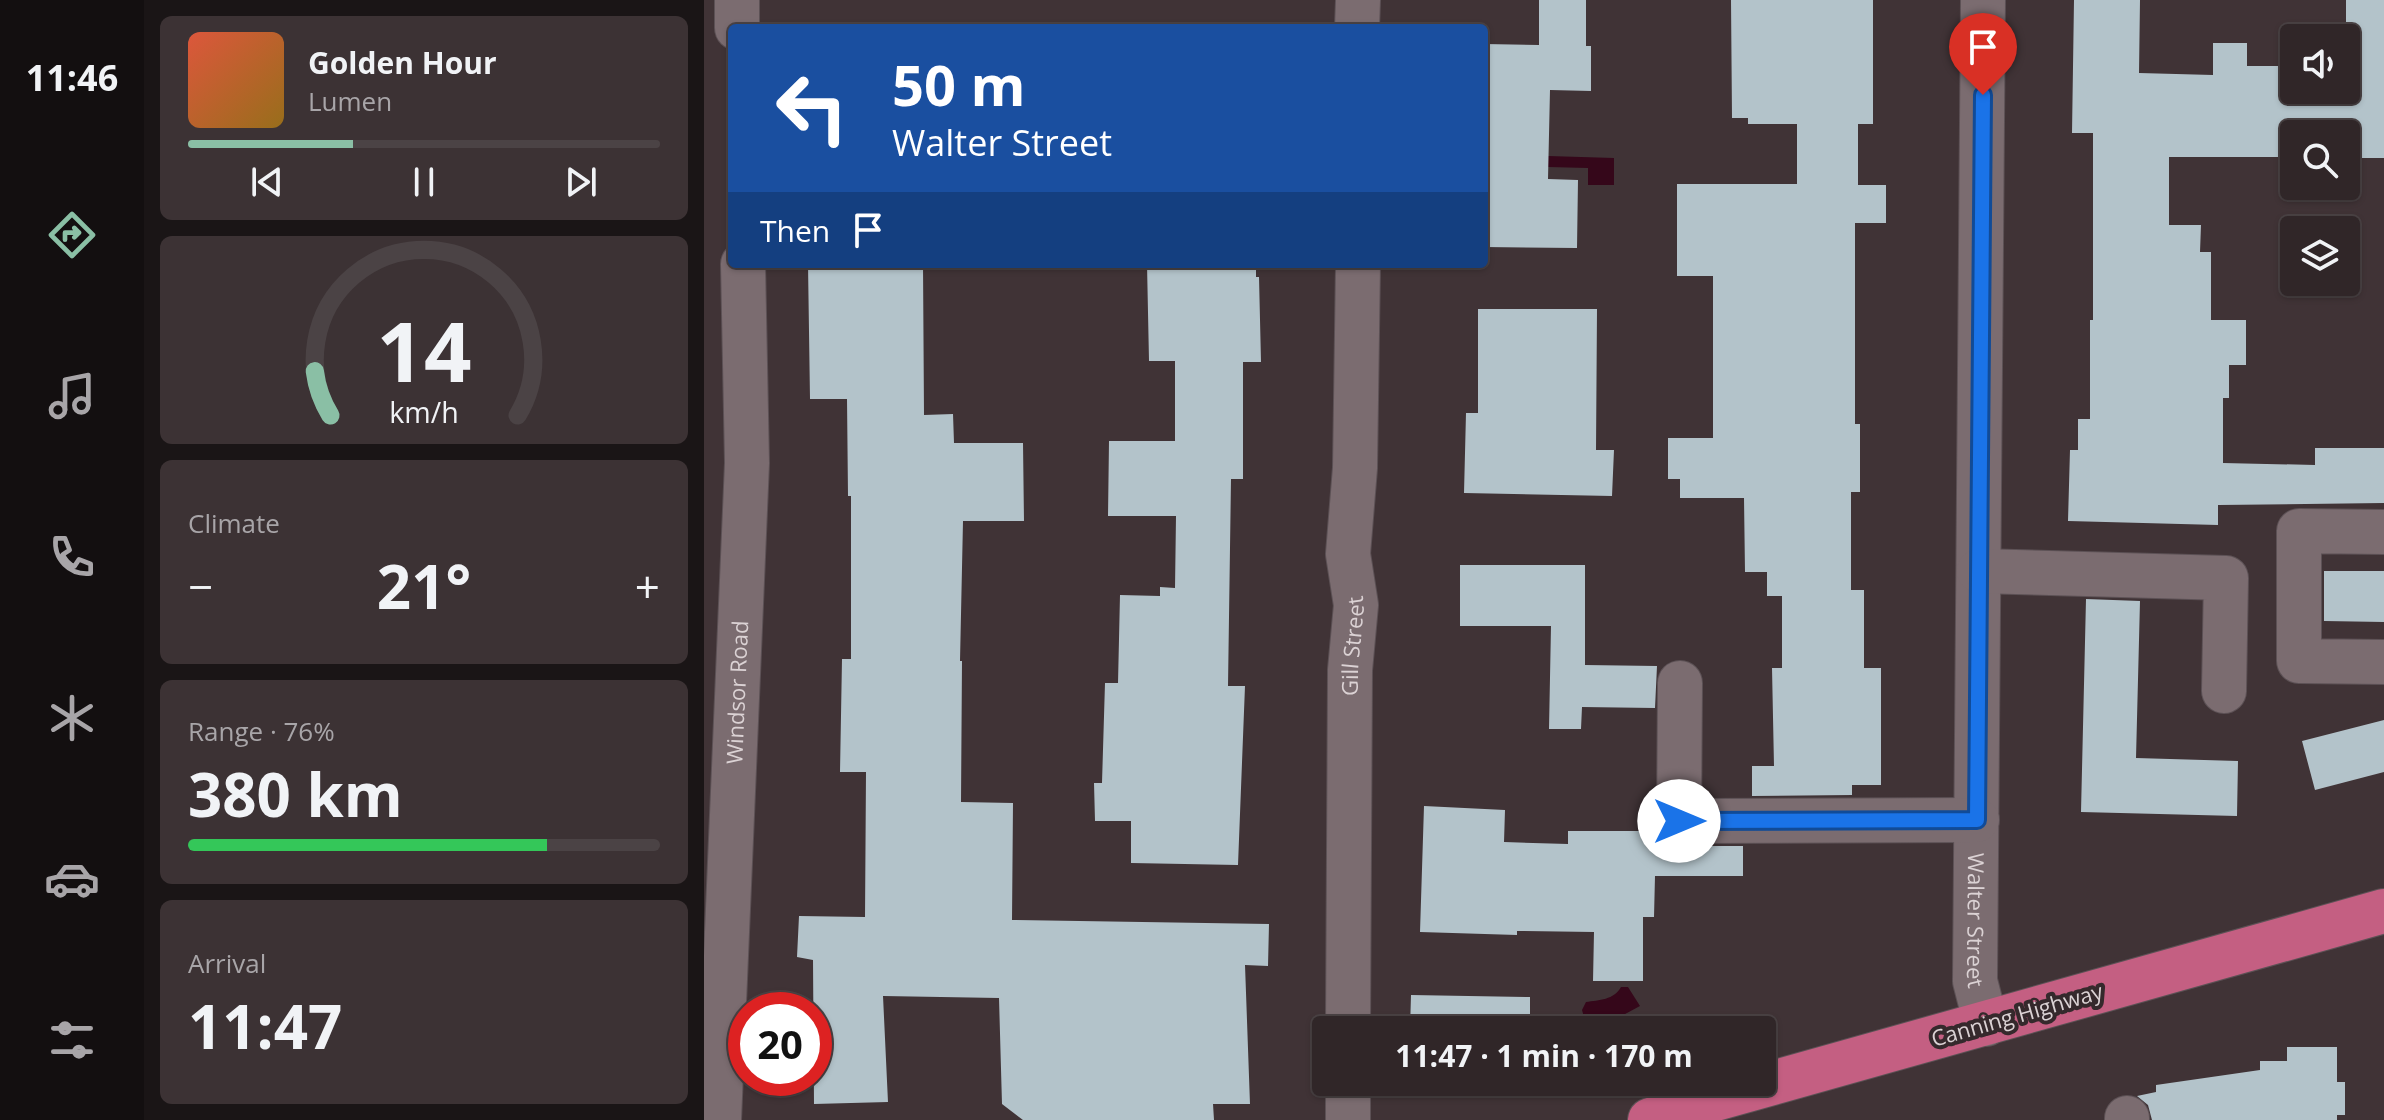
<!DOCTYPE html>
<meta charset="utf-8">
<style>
:root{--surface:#302628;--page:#3c3234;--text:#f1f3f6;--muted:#a8a5a8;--line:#4b4345;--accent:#8abfa5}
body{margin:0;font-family:"Open Sans",sans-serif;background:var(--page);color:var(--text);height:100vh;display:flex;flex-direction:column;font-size:30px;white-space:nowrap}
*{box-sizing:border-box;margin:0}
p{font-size:26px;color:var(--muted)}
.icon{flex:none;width:44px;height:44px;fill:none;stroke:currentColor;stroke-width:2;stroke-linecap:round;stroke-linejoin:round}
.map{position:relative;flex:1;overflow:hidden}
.panel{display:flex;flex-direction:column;gap:16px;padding:16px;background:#1a1516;width:560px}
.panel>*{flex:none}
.banner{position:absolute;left:24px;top:24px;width:760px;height:244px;border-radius:8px;box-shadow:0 2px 6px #0004,0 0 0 2px var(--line);background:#1a4fa0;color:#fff;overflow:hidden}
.tools{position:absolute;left:1576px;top:24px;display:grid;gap:16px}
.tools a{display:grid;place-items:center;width:80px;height:80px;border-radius:8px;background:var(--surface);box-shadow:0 2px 6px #0004,0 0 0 2px var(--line);font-size:40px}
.speed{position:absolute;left:24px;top:992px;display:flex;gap:16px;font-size:40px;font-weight:700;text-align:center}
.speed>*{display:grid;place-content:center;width:104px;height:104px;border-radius:50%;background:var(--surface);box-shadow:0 2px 6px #0004,0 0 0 2px var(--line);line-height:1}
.speed .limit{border:12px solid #d22;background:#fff;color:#111}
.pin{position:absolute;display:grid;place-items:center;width:68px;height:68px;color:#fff;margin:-82px -34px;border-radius:50% 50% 50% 0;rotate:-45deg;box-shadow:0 0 8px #0007}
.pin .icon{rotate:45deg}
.me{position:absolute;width:88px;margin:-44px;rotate:90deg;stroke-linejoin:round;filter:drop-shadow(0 0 6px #0008)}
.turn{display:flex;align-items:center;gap:28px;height:168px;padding:0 32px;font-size:36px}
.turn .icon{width:104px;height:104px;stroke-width:2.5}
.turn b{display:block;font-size:56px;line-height:68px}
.then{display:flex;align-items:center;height:76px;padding:0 32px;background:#0003;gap:16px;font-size:30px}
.big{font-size:60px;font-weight:700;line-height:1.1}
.panel .tile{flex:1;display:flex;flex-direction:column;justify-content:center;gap:12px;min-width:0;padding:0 28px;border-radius:12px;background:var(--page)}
.panel .dial{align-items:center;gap:0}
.dial svg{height:208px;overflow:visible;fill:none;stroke:var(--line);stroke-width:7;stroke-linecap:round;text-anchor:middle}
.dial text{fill:var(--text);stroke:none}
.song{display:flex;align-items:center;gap:24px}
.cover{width:96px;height:96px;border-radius:12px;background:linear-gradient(135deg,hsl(10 70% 55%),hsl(40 70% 35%))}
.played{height:8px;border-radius:4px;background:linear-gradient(90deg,var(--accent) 35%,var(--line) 35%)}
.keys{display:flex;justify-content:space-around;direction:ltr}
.heat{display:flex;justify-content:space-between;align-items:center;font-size:44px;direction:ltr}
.charge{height:12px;border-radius:6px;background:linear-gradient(90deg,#34c759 76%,var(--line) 0)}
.trip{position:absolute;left:608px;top:1016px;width:464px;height:80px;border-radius:8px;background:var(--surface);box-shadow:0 2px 6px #0004,0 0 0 2px var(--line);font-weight:700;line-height:80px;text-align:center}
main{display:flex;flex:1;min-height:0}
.tabs{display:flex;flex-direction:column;width:144px;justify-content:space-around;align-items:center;background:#130f10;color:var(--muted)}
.tabs .icon{width:56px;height:56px}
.tabs .current{color:var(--accent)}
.tabs b{font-size:36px;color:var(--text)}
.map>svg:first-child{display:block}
.water{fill:#35071a}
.building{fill:#b3c3ca}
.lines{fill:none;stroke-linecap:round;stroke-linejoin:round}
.minor-casing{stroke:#5c5155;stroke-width:46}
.highway-casing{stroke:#5c5155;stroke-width:46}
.minor{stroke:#7b6c70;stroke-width:44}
.highway{stroke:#c45f82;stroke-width:44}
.route-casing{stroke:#114b97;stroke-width:20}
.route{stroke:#1a73e8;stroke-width:14}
.labels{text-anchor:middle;stroke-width:8;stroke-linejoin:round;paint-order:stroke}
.street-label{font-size:22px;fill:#dbd2d4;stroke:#35292c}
</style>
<main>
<nav class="tabs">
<b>11:46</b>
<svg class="icon current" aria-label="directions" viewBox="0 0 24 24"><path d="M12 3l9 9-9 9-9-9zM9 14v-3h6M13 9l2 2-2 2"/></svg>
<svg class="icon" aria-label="music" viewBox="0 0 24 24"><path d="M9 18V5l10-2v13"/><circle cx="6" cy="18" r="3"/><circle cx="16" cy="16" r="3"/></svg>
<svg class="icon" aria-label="phone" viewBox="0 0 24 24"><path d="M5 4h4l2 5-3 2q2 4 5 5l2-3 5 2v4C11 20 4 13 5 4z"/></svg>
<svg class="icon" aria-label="climate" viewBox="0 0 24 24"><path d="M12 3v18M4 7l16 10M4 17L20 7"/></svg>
<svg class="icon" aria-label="car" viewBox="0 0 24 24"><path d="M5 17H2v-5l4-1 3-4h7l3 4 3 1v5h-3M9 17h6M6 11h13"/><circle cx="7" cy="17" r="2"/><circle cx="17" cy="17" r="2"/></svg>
<svg class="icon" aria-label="filters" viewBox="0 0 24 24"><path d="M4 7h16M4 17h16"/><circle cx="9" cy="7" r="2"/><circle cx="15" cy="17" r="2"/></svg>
</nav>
<section class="panel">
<div class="tile">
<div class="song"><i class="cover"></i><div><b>Golden Hour</b><p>Lumen</p></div></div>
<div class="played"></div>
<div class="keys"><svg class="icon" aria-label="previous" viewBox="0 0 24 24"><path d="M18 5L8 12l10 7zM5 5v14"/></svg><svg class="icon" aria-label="pause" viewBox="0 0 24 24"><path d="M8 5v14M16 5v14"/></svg><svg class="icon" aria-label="next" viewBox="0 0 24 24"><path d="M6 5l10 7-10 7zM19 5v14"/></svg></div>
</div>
<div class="tile dial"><svg viewBox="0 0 100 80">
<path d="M14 69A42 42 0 1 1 86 69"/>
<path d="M14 69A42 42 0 0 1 8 52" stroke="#8abfa5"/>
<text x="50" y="56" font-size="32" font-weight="700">14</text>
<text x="50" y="72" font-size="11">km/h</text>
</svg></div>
<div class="tile"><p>Climate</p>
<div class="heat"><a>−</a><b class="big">21°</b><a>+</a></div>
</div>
<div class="tile"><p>Range · 76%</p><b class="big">380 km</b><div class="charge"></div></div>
<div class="tile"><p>Arrival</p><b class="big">11:47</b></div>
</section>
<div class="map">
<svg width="1680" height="1120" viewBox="0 0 1680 1120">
<rect width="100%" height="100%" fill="#403336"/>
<path class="water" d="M844 156 910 158V185H884V168L844 167Z
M917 987H924L936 1006 910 1020 883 1028 878 1010 882 1002C895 1000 910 1000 917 987Z"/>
<path class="building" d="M835 0H882V46H887V91L846 90 844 179 874 180 873 248 780 247V44L835 45Z
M1027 0H1169V124H1154V185H1182V223H1151V424H1156V492H1147V590H1160V668H1177V785H1148V795L1048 796V766H1070L1068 668H1078V596H1063V572H1041L1040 498H976V479H964V438H1009V276H973V184H1093V124H1044V118H1028Z
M1370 0H1436L1435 73 1509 75V43H1543V66H1582V90H1642V0H1680V158H1642V134H1582V157H1465V225H1497L1496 252H1507V320H1542V365H1525V398H1519V463L1611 465V448H1680V503L1514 505V525L1364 521 1366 450H1374V419H1386V320H1389V133H1368Z
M104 264H219L220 415 249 414 250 443H319L320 521H259L256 661H258L257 802 309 803 308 920 565 924 564 966 541 965 546 1104H509L510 1120H319L298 1104 295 998 179 996 184 1102 110 1104 109 960 93 957 95 916 161 917 162 772H136L138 659H147V496H144L143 399H106Z
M443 264H552V277H555L557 362H539V479H527L524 686H541L534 865 427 863V821H391L390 783H398L401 683H414L416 595 456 596V587L471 588 472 516H404L405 441H471V361H445Z
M774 309H893L892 450H910L908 496 760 493 762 413H774Z
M756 565H881V665L953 666 951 708 878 707 877 729H845L847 626H756Z
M1620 571H1680V622L1620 621Z
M1382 599 1436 601 1432 758 1534 761 1533 816 1377 812Z
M1680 720V772L1611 790 1598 741Z
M720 806 801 810 800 842 864 844V831H951V840H959L974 846H1039V876H951L950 917H939V981H889L890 932 813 931V935L716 932Z
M707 995 826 997V1030H706Z
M1583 1047H1633V1082H1641V1115H1633V1120H1448L1444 1105 1433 1096 1452 1092V1085L1556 1070V1061H1583Z"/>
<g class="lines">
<defs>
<g id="minor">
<path d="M33 0V28"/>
<path id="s1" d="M1279 0 1271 981 1282 1024"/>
<path d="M653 28 654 0"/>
<path d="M1680 532 1595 531V661L1680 662"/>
<path d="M1275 571 1522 578 1520 691"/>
<path d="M976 683 975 821 1273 820"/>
<path id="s2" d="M644 1030 646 670 652 605 644 554 651 468 654 264"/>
<path d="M1423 1118V1120"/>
<path id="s3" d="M15 1120 43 463 39 264"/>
<path d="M644 1120V1082"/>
</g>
<path id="highway" d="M946 1120 997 1103 1680 911"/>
</defs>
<use href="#minor" class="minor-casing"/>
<use href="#highway" class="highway-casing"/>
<use href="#minor" class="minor"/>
<use href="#highway" class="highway"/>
</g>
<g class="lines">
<defs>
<path id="route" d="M975 821 1273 820 1279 95"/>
</defs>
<use href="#route" class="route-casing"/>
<use href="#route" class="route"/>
</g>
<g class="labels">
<g class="street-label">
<text dy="8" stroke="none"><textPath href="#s2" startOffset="384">Gill Street</textPath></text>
<text dy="8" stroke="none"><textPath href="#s3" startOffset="428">Windsor Road</textPath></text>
<text dy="8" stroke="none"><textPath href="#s1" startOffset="920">Walter Street</textPath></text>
<text transform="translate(1313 1015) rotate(-16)" y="8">Canning Highway</text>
</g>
</g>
</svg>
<div class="tools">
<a><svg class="icon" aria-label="sound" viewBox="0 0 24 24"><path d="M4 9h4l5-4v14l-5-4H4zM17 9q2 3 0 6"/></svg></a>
<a><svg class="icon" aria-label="search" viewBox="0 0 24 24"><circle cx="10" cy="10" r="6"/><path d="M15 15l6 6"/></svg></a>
<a><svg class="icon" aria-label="layers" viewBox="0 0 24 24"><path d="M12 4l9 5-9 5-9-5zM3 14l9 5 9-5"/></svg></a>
</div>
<div class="speed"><div class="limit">20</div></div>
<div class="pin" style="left:1279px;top:95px;background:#d93025"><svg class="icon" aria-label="arrive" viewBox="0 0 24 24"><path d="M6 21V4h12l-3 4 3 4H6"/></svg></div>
<svg class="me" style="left:975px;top:821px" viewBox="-20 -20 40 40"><circle r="19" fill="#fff"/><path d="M0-13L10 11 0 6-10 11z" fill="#1a73e8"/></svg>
<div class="trip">11:47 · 1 min · 170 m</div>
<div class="banner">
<div class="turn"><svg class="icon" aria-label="left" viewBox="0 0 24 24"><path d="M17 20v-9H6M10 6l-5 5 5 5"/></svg><div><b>50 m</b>Walter Street</div></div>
<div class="then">Then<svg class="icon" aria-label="arrive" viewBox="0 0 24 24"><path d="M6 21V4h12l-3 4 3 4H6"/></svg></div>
</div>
</div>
</main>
